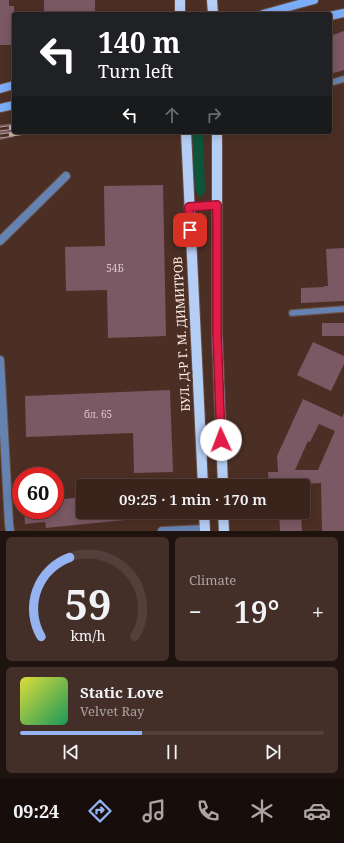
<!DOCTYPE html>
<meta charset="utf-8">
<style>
:root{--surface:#39231b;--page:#442f28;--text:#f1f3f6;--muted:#aba4a3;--line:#53403a;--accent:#95b2f1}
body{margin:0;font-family:"Noto Serif",serif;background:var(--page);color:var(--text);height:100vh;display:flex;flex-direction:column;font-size:15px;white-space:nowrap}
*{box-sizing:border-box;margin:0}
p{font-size:13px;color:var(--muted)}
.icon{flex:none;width:22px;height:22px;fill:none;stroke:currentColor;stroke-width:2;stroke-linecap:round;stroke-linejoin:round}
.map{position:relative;height:531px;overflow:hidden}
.panel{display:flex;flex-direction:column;gap:6px;padding:6px;background:#1f130f;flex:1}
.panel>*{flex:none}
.hud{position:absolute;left:12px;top:12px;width:320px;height:122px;border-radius:4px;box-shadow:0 2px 10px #0003,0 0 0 1px var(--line);background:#202124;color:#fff;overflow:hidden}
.speed{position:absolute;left:12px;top:467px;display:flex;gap:8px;font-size:20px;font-weight:700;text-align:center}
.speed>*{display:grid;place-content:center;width:52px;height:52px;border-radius:50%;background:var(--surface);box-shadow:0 2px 10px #0003,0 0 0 1px var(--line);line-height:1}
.speed .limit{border:6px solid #d22;background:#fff;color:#111}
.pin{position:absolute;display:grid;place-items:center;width:34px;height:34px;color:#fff;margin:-17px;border-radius:8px;box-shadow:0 2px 6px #0006}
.me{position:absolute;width:44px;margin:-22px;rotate:358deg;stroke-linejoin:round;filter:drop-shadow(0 0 3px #0008)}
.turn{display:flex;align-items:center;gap:14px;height:84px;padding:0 20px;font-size:18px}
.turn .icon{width:52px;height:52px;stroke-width:2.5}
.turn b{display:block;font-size:28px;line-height:34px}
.lanes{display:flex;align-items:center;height:38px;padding:0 20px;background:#0003;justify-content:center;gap:20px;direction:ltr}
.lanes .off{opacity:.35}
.big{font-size:30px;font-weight:600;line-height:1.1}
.panel .widget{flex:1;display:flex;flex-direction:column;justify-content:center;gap:6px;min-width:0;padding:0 14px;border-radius:6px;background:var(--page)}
.panel .dial{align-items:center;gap:0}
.dial svg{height:104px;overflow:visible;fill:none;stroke:var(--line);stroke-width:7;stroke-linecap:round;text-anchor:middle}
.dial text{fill:var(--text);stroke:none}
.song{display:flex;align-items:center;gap:12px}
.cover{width:48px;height:48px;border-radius:6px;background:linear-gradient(135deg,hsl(60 70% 55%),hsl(150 70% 35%))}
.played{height:4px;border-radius:2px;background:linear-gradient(90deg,var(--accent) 40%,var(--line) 40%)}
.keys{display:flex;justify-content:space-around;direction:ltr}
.heat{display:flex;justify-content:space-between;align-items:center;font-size:22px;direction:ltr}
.panel .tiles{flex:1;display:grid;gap:6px;grid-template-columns:1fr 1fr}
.widget:last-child{grid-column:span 2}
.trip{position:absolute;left:76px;top:479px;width:234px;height:40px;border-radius:4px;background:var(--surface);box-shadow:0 2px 10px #0003,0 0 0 1px var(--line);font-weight:600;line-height:40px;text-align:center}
.dock{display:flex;height:64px;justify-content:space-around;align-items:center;background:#170e0b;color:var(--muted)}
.dock .icon{width:28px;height:28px}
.dock .active{color:var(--accent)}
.dock b{font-size:18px;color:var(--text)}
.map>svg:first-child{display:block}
.green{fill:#0c543a}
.building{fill:#7a5864;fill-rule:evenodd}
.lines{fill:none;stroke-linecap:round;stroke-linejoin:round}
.service-casing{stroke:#684e44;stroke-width:8}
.minor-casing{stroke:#684e44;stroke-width:10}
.secondary-casing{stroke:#684e44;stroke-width:10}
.primary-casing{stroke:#684e44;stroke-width:12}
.service{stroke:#6583b2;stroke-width:5.5}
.minor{stroke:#6583b2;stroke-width:8}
.secondary{stroke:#7cadf8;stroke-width:8}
.primary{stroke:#b5cef5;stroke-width:10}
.rail-casing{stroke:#c5b1aa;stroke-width:4.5}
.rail{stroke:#4c2f24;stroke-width:3;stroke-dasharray:9;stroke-linecap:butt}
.route-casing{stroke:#92132f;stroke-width:10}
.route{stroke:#e11d48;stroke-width:7}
.labels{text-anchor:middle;stroke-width:4;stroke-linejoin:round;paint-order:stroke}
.number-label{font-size:10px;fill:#ddc8c8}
.street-label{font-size:12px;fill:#feeee9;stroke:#4c2f24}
</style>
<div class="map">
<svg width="344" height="531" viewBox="0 0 344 531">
<rect width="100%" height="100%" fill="#4c2f24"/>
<path class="green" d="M192 132H203L205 190 203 195 200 197 197 194 195 189Z"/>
<path class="building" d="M0 0H9V6H14V45H0Z
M44 0H95V12H87V14H44Z
M344 31V70L330 74V36Z
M14 123V137L0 140V125Z
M163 185 166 336 108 338 107 290 66 291 65 247 105 246 104 186Z
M344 248V301L301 303V288L324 287V286H328L326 249Z
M322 323H344V336H322Z
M313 342 344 356V364L331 391 297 375Z
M170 390 173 472 134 473 133 433 26 437 25 396Z
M303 399 342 417 344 413V531H322L321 483 301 484V486L269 485 268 472H278L277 456ZM319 424 335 431 318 470H295L308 441 310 442Z
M82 497V499H83V512H145V518L46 528 45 522 25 524 24 510H55V500Z
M279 512H301L302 531H280Z"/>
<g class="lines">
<defs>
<path id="service" d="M330 83 344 79
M189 207 217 205
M292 313 344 309"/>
<path id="minor" d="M0 241 66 176
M0 360 9 524 10 531
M162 531 205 529"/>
<path id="secondary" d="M263 14 314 0
M330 16 344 13
M0 89 14 85
M0 108 14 105"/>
<path id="primary" d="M180 0V14
M212 0 213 14
M186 132 203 486
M217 132V333L223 486
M204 512 205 531
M223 512 224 531"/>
</defs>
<use href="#service" class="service-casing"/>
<use href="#minor" class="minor-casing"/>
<use href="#secondary" class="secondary-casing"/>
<use href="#primary" class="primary-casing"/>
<use href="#service" class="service"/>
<use href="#minor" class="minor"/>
<use href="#secondary" class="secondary"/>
<use href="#primary" class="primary"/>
<defs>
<path id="rail" d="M0 129 14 127
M0 136 27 132"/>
</defs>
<use href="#rail" class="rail-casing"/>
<use href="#rail" class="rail"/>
</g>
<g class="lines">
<defs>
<path id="route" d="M190 230 189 207 217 205V333L221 440"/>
</defs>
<use href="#route" class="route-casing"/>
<use href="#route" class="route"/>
</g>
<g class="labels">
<g class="number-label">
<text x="115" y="272">54Б</text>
<text x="98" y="418">бл. 65</text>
</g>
<g class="street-label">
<text transform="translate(182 334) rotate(-93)" y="4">БУЛ. Д-Р Г. М. ДИМИТРОВ</text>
</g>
</g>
</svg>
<div class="speed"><div class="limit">60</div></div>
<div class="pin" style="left:190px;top:230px;background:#d93025"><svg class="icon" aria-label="arrive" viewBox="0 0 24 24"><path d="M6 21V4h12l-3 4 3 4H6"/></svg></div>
<svg class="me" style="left:221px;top:440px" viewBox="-20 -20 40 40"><circle r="19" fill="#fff"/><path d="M0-13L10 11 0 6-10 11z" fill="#e11d48"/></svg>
<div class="trip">09:25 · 1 min · 170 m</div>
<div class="hud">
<div class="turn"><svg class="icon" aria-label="left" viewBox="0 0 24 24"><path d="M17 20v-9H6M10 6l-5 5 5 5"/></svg><div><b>140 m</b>Turn left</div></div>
<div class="lanes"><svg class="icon" aria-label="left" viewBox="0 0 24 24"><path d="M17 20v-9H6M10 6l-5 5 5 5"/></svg><svg class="icon off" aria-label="ahead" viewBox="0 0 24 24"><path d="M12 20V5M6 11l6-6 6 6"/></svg><svg class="icon off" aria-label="right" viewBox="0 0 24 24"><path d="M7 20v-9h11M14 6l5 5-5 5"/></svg></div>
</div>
</div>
<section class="panel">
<div class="tiles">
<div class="widget dial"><svg viewBox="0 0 100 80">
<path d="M14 69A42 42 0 1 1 86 69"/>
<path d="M14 69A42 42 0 0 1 36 8" stroke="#95b2f1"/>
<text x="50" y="56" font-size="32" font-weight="700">59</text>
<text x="50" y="72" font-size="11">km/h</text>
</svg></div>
<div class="widget"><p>Climate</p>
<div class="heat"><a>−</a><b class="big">19°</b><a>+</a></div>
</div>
<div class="widget">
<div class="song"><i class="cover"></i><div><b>Static Love</b><p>Velvet Ray</p></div></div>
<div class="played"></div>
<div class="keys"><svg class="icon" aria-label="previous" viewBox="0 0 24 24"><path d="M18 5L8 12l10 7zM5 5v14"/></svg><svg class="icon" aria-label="pause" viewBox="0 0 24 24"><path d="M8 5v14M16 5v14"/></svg><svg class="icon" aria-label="next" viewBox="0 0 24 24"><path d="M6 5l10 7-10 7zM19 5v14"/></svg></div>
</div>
</div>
</section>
<nav class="dock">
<b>09:24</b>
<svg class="icon active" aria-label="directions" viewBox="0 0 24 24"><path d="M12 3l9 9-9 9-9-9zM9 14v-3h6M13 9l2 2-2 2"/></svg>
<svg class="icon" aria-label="music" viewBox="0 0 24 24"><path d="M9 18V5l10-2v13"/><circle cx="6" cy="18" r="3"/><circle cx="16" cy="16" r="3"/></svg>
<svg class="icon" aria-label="phone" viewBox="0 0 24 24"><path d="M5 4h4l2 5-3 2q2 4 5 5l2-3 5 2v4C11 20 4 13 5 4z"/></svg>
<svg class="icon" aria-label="climate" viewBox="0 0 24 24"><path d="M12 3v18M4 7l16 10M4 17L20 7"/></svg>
<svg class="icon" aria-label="car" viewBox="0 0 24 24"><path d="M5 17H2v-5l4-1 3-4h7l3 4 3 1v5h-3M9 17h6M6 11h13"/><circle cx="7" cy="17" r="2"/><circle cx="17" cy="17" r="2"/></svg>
</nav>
